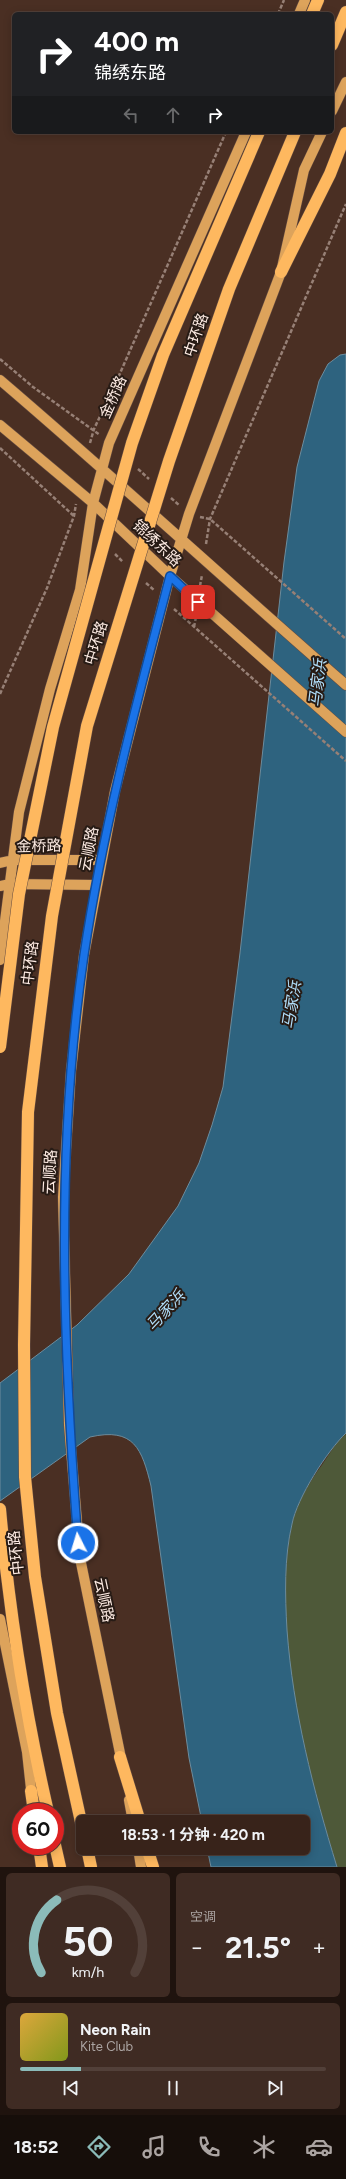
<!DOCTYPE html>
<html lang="zh">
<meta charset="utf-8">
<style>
:root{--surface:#38231a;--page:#3f2b23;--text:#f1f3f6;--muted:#aba4a2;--line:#524039;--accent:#8bbbb9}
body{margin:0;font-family:Figtree,"Noto Sans SC",sans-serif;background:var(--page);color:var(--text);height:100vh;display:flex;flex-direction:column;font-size:15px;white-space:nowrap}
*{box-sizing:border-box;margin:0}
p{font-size:13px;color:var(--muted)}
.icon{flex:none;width:22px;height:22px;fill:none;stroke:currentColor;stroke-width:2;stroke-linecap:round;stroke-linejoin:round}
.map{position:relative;height:1867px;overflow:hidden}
.side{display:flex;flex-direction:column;gap:6px;padding:6px;background:#1f130e;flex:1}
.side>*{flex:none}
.banner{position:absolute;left:12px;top:12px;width:322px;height:122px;border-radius:6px;box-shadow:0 2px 10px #0003,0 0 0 1px var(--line);background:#202124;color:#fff;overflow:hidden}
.speed{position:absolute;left:12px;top:1803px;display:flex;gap:8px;font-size:20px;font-weight:700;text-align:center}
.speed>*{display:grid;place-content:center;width:52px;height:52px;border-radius:50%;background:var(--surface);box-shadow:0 2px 10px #0003,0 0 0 1px var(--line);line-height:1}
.speed .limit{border:6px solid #d22;background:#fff;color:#111}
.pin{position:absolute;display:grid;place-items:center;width:34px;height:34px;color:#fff;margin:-17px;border-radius:8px;box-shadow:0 2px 6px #0006}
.me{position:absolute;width:44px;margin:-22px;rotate:355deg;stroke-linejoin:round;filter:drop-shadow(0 0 3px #0008)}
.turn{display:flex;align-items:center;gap:14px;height:84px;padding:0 16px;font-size:18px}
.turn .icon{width:52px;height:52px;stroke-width:2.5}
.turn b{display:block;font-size:28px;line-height:34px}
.lanes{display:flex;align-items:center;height:38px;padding:0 16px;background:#0003;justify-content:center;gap:20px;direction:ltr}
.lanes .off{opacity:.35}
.big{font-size:30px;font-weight:700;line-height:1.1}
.side .card{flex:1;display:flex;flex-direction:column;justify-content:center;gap:6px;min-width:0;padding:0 14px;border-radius:6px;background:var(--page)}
.side .dial{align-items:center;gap:0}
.dial svg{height:104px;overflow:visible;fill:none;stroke:var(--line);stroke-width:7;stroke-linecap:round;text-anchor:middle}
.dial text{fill:var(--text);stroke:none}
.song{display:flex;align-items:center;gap:12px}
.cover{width:48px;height:48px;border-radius:6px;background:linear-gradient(135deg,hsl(40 70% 55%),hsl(70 70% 35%))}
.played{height:4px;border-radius:2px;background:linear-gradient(90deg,var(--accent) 20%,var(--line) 20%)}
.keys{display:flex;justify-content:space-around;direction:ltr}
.heat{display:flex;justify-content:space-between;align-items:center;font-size:22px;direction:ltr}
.side .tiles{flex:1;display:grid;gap:6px;grid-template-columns:1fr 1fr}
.card:last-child{grid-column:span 2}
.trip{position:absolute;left:76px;top:1815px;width:234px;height:40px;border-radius:6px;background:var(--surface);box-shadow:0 2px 10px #0003,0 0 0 1px var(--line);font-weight:700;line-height:40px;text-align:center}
.menu{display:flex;height:64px;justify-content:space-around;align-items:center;background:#160e0a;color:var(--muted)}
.menu .icon{width:28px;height:28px}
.menu .selected{color:var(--accent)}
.menu b{font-size:18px;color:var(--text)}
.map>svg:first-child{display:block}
.green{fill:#4e5939}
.water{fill:#2e637f;stroke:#6c8c9d}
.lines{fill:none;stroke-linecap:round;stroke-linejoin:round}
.major-casing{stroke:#664d42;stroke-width:11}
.highway-casing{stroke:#664d42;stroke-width:13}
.path{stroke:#978076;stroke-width:2.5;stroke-dasharray:4 2;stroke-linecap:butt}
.major{stroke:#dda35b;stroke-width:10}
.highway{stroke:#feb85f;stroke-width:12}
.highway-bridge-casing{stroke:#664d42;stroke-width:13;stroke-linecap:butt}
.highway-bridge{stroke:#feb85f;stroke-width:12}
.route-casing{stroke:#114b97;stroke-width:10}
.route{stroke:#1a73e8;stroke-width:7}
.labels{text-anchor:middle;stroke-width:4;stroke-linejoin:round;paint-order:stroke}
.street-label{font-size:15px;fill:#fceae2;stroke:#271b15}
.water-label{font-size:16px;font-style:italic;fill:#b0defa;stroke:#271b15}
</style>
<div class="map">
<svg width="346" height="1867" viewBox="0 0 346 1867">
<rect width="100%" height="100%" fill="#4a2f23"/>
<path class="green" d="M346 1434V1867H337C306 1764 270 1631 292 1524 296 1504 310 1481 322 1465 329 1455 336 1441 346 1434Z"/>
<path class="water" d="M346 354V1433C327 1451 297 1498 292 1524 284 1558 285 1595 287 1630 293 1711 313 1789 337 1867H211L207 1848H303V1822H202L189 1758 151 1486C142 1449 134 1427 90 1437L0 1501V1383L77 1325 129 1274 178 1206 199 1163 212 1125 223 1087 240 953 284 562 297 467 319 381 328 364 340 355Z"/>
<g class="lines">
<defs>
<path id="major" d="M299 14 305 0
M332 111 346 82
M0 380C117 480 230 584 346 685
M0 425 93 503 170 576 346 732
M0 863 13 860H102
M0 886 10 884 97 885
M0 960 19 812 50 689 80 590 93 503 109 443 246 132
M0 1619 27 1752 32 1798
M122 1763 80 1558 69 1425 63 1197 71 1071 84 955 115 791 170 576 189 514 281 272 304 170 322 132
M129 1800 133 1822
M138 1848 141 1867"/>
<path id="highway" d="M312 14 318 0
M332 45 346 12
M281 272 330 174 346 133
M0 1509C9 1611 25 1712 48 1812
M120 1757 140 1822
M31 1791 34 1812
M55 1845 60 1867
M39 1846 42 1867
M87 1848 91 1867
M147 1848 153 1867"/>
</defs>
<use href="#major" class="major-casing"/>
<use href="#highway" class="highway-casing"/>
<path class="path" d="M278 14 284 0
M0 359 33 387 100 435
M90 443 94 429 114 387 226 132
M0 448 75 517
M138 469 149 479
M171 498 179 505
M200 517 210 519 346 639
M206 544 210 519 346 204
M115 554 123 562
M146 583 154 590
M200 586 202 575
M174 609 346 761
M194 627 196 617
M0 694 47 588 74 516 76 504"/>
<use href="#major" class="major"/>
<use href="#highway" class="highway"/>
<defs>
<path id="highway-bridge" d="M0 1047 19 894 53 727 132 443 163 355 259 132
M83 1831 57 1713 35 1577 25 1477 24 1345 28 1112 52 916 87 726 169 461 229 289 295 132"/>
</defs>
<use href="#highway-bridge" class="highway-bridge-casing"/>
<use href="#highway-bridge" class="highway-bridge"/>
</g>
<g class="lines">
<defs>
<path id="route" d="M78 1543C63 1348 55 1150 84 955 103 827 137 701 170 576L198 602"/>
</defs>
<use href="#route" class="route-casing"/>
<use href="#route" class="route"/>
</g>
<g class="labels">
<g class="street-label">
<text transform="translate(196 335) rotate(-71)" y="5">中环路</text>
<text transform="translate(113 397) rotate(-66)" y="5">金桥路</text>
<text transform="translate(157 543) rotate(43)" y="5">锦绣东路</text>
<text transform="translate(96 643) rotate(-73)" y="5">中环路</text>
<text transform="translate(39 846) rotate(-1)" y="5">金桥路</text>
<text transform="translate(89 849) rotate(-79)" y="5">云顺路</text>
<text transform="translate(30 963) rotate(-83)" y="5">中环路</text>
<text transform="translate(50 1172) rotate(-87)" y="5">云顺路</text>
<text transform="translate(16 1553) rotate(-96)" y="5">中环路</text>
<text transform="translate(104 1600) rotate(78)" y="5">云顺路</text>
</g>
<g class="water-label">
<text transform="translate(317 683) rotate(-83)" y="6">马家浜</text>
<text transform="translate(291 1005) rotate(-81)" y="6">马家浜</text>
<text transform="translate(165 1310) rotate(-47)" y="6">马家浜</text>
</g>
</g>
</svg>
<div class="speed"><div class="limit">60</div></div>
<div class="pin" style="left:198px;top:602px;background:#d93025"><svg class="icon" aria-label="arrive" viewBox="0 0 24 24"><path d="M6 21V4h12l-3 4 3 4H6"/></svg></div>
<svg class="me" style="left:78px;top:1543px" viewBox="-20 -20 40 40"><circle r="17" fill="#1a73e8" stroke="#fff" stroke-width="3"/><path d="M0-11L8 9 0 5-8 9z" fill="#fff"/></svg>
<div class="trip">18:53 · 1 分钟 · 420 m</div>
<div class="banner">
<div class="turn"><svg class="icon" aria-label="right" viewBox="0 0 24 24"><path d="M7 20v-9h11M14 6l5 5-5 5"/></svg><div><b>400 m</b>锦绣东路</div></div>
<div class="lanes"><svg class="icon off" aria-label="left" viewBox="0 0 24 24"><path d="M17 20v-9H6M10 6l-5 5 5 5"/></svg><svg class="icon off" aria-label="ahead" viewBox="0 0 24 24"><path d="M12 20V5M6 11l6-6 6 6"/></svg><svg class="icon" aria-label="right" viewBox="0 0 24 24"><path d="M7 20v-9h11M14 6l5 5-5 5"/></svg></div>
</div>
</div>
<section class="side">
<div class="tiles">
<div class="card dial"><svg viewBox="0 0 100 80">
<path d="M14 69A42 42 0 1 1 86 69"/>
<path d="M14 69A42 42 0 0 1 26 13" stroke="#8bbbb9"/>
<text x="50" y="56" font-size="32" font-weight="700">50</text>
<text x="50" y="72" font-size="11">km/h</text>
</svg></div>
<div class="card"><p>空调</p>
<div class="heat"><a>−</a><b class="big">21.5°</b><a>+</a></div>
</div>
<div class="card">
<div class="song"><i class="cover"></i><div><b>Neon Rain</b><p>Kite Club</p></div></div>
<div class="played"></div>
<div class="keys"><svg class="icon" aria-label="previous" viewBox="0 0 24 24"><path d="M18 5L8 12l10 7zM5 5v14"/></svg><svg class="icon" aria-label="pause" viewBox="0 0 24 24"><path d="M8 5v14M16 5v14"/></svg><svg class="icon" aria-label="next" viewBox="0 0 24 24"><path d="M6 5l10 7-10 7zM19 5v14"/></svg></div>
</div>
</div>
</section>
<nav class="menu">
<b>18:52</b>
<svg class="icon selected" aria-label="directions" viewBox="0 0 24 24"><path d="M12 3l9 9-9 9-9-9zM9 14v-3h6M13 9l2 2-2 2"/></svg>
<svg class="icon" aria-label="music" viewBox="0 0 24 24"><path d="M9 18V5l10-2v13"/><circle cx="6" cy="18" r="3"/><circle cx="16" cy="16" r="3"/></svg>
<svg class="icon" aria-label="phone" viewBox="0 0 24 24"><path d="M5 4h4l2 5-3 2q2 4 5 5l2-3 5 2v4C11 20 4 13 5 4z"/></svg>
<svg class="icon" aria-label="climate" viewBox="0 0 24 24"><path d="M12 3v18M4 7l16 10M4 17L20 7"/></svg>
<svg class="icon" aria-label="car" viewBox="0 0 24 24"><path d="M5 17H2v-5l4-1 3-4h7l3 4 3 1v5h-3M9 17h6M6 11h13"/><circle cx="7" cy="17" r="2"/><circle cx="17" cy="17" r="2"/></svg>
</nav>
